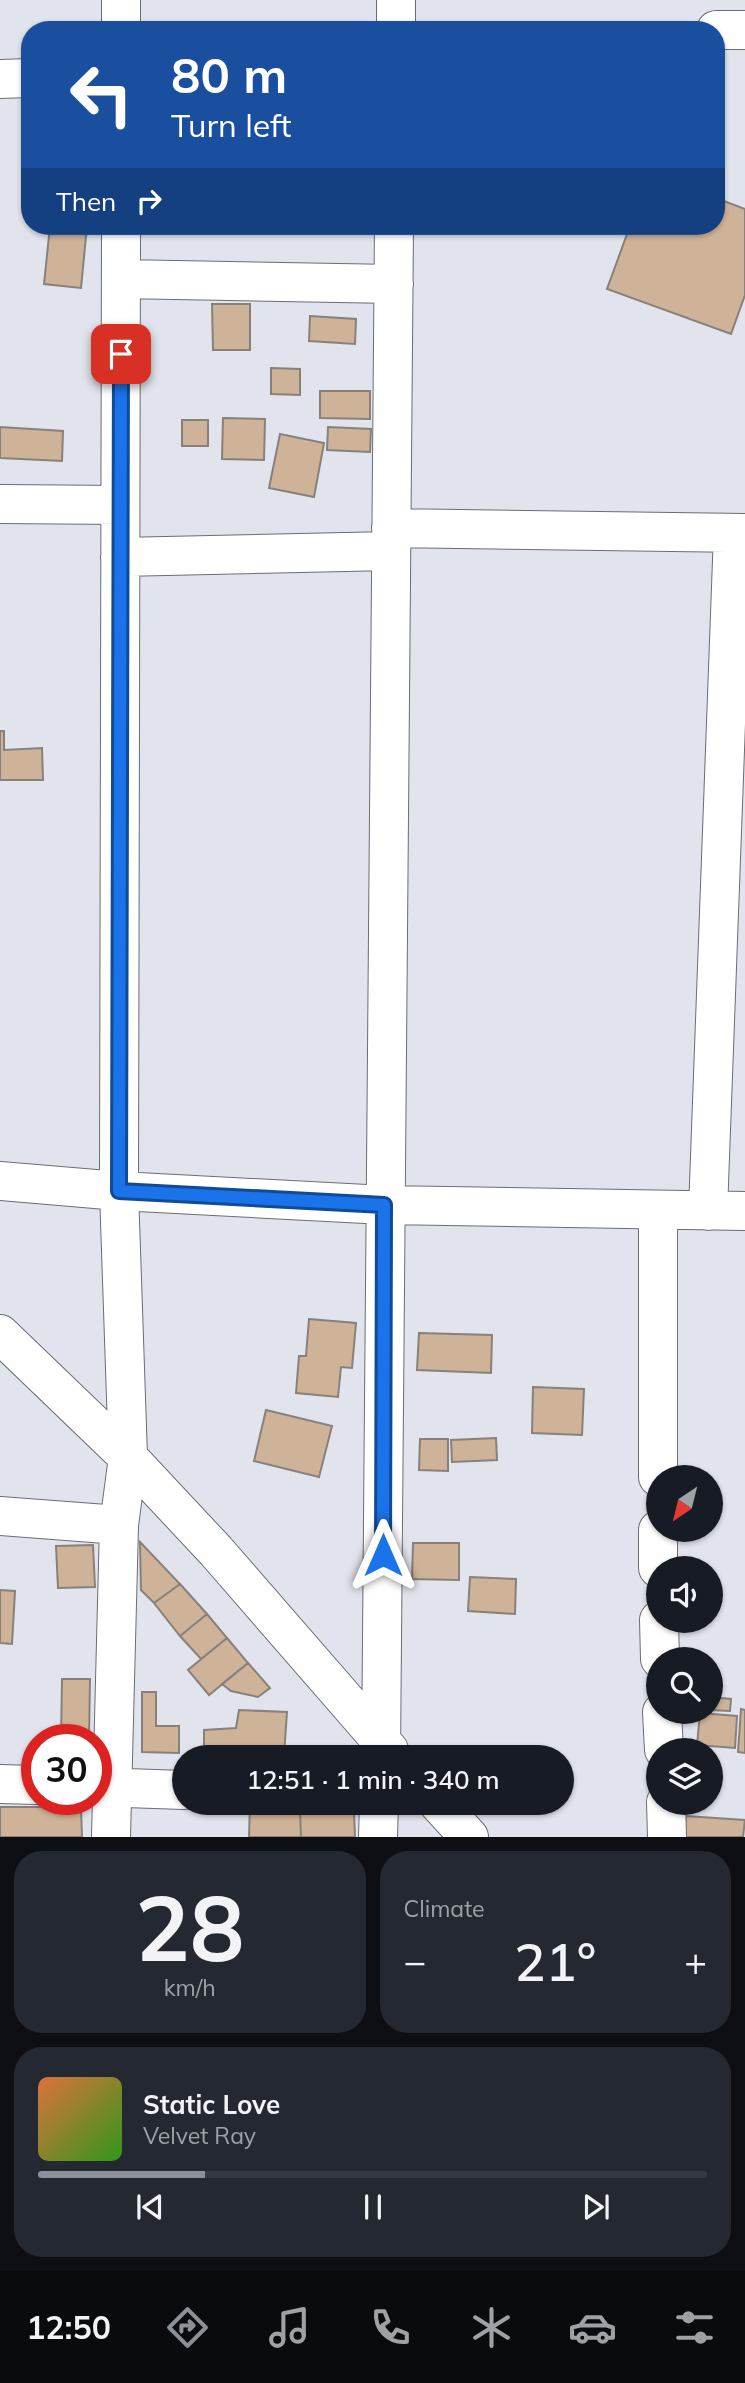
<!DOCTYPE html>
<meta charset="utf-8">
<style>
:root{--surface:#171b24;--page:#242831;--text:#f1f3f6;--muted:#9ea1a6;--line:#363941;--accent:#8c9099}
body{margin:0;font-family:Mulish,sans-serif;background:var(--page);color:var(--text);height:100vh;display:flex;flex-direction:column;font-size:26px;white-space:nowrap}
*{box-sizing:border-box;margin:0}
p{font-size:23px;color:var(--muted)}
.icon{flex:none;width:38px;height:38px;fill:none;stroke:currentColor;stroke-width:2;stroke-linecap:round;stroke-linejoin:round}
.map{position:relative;height:1837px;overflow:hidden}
.panel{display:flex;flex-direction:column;gap:14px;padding:14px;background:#0d0f14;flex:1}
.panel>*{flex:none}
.hud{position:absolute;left:21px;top:21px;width:704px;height:214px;border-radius:28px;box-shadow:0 2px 5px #0004;background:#1a4fa0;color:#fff;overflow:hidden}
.needle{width:46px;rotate:215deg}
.tools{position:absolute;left:646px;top:1465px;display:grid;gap:14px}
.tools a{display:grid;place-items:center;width:77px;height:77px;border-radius:50%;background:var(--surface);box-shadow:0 2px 5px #0004;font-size:35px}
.speed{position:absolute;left:21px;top:1724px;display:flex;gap:14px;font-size:35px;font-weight:700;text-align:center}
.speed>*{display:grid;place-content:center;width:91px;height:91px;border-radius:50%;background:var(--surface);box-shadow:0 2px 5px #0004;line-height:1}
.speed .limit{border:10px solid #d22;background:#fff;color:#111}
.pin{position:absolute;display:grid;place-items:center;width:60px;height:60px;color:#fff;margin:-30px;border-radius:14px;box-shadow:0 4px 10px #0006}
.me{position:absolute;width:77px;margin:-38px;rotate:0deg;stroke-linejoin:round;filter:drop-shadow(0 0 5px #0008)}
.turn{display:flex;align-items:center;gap:24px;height:147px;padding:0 35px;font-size:32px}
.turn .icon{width:91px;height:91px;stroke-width:2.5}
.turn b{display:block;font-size:49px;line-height:60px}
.then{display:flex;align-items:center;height:66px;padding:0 35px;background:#0003;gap:14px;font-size:26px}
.big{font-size:52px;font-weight:600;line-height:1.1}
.panel .tile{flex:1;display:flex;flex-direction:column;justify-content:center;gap:10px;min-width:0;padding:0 24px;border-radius:28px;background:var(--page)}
.panel .dial{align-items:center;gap:0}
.dial b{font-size:91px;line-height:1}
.song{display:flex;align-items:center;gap:21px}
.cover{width:84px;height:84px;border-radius:10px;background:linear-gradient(135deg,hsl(20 70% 55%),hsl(110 70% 35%))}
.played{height:7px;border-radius:4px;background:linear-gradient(90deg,var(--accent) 25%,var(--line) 25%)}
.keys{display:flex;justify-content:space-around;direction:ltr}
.heat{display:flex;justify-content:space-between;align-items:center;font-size:38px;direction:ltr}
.panel .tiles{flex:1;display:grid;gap:14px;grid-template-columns:1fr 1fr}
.tile:last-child{grid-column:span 2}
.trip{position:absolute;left:172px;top:1745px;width:402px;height:70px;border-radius:35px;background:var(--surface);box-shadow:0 2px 5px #0004;font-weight:600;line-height:70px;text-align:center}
.tab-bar{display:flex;height:112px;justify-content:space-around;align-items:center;background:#090b0e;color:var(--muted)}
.tab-bar .icon{width:49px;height:49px}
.tab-bar .active{color:var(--accent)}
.tab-bar b{font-size:32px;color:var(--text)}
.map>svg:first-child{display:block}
.building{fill:#cfb398;stroke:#88817b;stroke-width:2}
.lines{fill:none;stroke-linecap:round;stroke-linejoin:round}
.minor-casing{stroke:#6a6d74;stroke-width:40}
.minor{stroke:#fff;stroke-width:38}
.route-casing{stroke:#114b97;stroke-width:18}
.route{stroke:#1a73e8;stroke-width:12}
</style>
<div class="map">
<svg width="745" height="1837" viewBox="0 0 745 1837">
<rect width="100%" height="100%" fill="#e1e4ec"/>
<path class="building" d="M716 198 745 209V295L731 334 607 289 630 226H716Z
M50 226H87L81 288 44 284Z
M212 304H250V350H213Z
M310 316 356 319 355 344 309 341Z
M271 368 300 369V395L271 394Z
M320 391H370V419L320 418Z
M223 418 265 419 264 460 222 459Z
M182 420H208V446H182Z
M0 427 63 431 62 461 0 458Z
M328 427 371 429 370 452 327 450Z
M280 434 324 443 314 497 269 488Z
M0 731H4V750L42 748 43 780H0Z
M309 1319 356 1323 352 1368 341 1367 338 1397 296 1393 299 1356H306Z
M419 1333 492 1335 491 1373 417 1370Z
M533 1387 584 1389 582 1435 532 1433Z
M266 1410 332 1426 319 1477 254 1461Z
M496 1438 497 1460 452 1462 451 1440Z
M420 1439H448V1471L419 1470Z
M140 1542 180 1584 154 1603 141 1590Z
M413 1543H459V1580L412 1579Z
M93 1545 95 1587 58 1588 56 1546Z
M470 1577 516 1579 515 1614 468 1611Z
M180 1584 207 1614 180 1636 154 1603Z
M0 1590 15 1591 12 1644 0 1643Z
M207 1614 227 1638 201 1659 180 1636Z
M227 1638 248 1663 209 1695 188 1670Z
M248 1663 270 1688 258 1697 231 1691 222 1684Z
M62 1679H90L89 1740H61Z
M142 1692H156V1726H179V1753L142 1752Z
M710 1697 731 1699 730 1711 710 1710Z
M741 1709 745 1710V1753L738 1752Z
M239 1710 287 1712 284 1755 204 1753V1730L236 1728Z
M700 1713 737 1716 735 1748 697 1745Z
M250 1803 300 1811 301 1837H249Z
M0 1807H81L82 1837H0Z
M300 1811H354L355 1837H301Z
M686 1816 745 1820 743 1837H684Z"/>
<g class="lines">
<defs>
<path id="minor" d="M121 30V0
M396 30V0
M716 30H745
M0 79 30 78
M121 279 394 284
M0 504 120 505
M391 528 745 533
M120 557 391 551
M0 1181 119 1191 385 1205 745 1211
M708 1211 733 533
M658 1212V1477
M0 1334 128 1457 216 1551 389 1750
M0 1516 119 1525
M658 1530V1568
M659 1620 660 1659
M662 1712 664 1750
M381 1757 394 226
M0 1784 37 1785
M96 1787 184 1790
M437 1802 469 1837
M666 1802 667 1837
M111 1837 119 1525 128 1457 119 1191 121 226
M378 1837 379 1802"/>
</defs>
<use href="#minor" class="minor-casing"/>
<use href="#minor" class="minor"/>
</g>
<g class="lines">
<defs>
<path id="route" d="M121 354 119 1191 384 1205 383 1555"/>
</defs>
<use href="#route" class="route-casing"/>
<use href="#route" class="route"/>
</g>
</svg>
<div class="tools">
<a><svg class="needle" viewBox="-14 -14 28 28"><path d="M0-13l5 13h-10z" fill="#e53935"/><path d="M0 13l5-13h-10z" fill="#9ea1a6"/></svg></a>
<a><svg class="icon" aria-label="sound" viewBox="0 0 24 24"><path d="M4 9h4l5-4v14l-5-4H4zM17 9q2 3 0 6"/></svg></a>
<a><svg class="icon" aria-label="search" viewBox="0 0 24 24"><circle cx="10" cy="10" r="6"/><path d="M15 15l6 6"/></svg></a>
<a><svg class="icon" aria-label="layers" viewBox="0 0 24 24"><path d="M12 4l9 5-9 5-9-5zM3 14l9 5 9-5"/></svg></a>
</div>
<div class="speed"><div class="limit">30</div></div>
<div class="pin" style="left:121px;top:354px;background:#d93025"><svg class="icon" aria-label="arrive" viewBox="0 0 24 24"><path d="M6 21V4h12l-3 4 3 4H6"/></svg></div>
<svg class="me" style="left:383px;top:1555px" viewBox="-20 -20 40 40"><path d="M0-17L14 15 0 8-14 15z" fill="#1a73e8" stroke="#fff" stroke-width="4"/></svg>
<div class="trip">12:51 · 1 min · 340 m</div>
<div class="hud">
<div class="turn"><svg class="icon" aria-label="left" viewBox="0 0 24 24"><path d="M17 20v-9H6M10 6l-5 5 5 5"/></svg><div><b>80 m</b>Turn left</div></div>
<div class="then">Then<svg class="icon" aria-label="right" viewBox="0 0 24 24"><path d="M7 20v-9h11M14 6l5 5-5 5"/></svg></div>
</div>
</div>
<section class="panel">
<div class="tiles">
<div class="tile dial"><b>28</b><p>km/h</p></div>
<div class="tile"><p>Climate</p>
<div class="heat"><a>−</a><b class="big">21°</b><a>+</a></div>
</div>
<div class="tile">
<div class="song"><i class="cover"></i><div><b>Static Love</b><p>Velvet Ray</p></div></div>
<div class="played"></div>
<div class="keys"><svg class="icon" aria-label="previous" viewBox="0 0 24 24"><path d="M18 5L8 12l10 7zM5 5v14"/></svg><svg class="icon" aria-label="pause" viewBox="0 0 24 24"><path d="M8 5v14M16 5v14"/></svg><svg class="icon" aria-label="next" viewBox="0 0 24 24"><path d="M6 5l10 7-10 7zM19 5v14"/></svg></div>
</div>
</div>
</section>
<nav class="tab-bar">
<b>12:50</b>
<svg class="icon active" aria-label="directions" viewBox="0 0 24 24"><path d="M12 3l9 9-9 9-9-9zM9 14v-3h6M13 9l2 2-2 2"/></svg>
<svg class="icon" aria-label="music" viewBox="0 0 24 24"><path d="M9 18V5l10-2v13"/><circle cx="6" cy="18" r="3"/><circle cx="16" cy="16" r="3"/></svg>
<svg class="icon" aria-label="phone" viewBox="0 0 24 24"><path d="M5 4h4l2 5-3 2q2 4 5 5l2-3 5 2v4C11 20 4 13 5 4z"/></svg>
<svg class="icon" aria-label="climate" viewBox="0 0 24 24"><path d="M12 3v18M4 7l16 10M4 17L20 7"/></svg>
<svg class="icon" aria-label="car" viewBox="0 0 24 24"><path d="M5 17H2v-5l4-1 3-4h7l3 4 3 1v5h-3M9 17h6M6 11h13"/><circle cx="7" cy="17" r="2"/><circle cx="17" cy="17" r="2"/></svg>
<svg class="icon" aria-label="filters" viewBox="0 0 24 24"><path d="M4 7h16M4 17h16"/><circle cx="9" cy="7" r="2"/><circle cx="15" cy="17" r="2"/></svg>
</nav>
